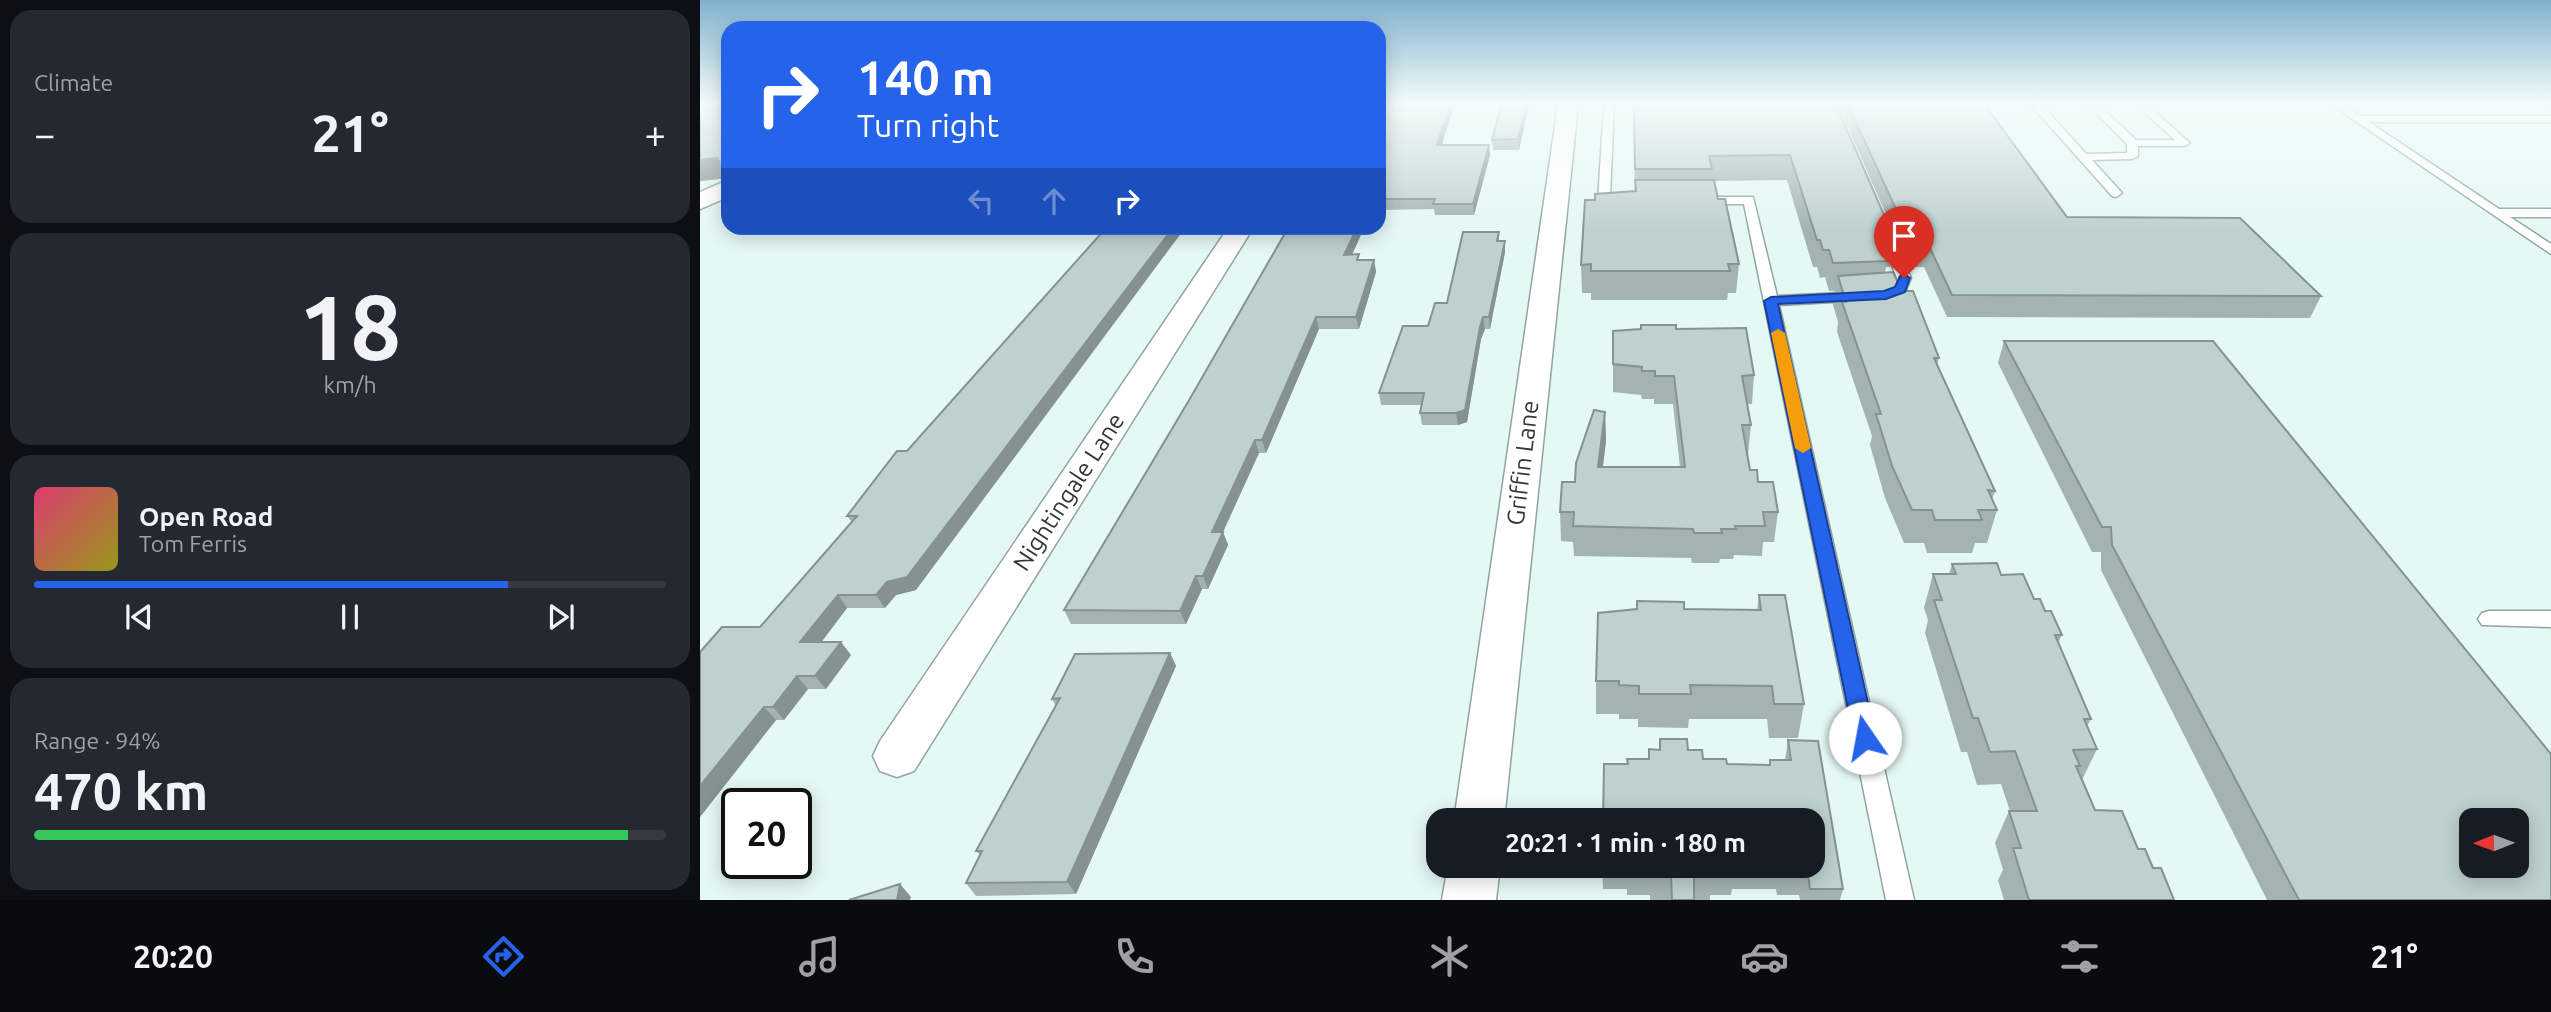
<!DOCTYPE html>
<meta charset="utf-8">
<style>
:root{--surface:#171b24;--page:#242831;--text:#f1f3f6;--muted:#9ea1a6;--line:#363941;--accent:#2563eb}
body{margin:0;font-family:Ubuntu,sans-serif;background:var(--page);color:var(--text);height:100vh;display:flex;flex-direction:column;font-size:26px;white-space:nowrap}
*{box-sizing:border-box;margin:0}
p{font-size:23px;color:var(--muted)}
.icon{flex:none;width:38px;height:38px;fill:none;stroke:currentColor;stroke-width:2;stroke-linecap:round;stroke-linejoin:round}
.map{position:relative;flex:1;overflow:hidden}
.details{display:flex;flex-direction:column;gap:10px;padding:10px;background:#0d0f14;width:700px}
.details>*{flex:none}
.guide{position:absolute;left:21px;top:21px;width:665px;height:214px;border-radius:21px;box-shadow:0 4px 18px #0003;background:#2563eb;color:#fff;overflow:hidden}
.needle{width:46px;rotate:269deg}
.buttons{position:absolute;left:1759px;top:808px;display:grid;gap:14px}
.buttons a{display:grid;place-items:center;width:70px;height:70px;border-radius:14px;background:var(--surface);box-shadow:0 4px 18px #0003;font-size:35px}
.speed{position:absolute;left:21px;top:788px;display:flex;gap:14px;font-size:35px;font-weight:700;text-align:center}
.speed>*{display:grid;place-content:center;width:91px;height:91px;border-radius:50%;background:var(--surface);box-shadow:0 4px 18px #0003;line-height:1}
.speed .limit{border:4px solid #111;border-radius:10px;background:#fff;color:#111}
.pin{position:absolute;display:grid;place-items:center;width:60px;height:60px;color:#fff;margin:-72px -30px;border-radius:50% 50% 50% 0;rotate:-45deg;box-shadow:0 0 7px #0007}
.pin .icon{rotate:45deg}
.me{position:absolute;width:77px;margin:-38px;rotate:348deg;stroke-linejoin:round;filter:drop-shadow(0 0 5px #0008)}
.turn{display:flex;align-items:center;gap:24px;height:147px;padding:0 21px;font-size:32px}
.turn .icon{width:91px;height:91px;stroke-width:2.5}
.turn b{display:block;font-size:49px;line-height:60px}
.lanes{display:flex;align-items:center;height:66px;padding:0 21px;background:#0003;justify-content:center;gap:35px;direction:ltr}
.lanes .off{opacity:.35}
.big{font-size:52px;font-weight:700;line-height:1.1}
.details .card{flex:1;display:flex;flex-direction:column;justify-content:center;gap:10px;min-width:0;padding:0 24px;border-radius:21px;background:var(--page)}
.details .dial{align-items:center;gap:0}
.dial b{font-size:91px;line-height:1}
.song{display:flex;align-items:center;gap:21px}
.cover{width:84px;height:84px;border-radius:10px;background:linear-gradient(135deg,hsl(340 70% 55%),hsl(60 70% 35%))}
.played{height:7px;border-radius:4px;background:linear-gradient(90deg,var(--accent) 75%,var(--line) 75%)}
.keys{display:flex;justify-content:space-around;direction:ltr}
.heat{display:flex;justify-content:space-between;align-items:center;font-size:38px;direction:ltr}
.charge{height:10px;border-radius:5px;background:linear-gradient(90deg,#34c759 94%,var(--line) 0)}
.trip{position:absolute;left:726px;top:808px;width:399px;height:70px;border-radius:21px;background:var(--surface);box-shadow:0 4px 18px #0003;font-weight:700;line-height:70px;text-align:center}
.tab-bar{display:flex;height:112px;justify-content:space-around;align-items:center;background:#090b0e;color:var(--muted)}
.tab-bar .icon{width:49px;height:49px}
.tab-bar .selected{color:var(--accent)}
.tab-bar b{font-size:32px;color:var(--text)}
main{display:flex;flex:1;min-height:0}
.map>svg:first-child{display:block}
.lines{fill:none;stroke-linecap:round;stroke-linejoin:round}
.lane-casing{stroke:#92a4a0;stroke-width:3}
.street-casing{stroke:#92a4a0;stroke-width:3}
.lane{fill:#fff;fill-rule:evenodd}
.street{fill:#fff;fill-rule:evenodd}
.wall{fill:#a3b4b0}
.shaded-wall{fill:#859290}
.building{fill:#bed1cd;stroke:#859290;stroke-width:2;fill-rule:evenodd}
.route{fill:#2563eb;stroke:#184099;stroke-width:2}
.slow{fill:#f59e0b}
.labels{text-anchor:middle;stroke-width:5;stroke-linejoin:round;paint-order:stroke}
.street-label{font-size:24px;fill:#313837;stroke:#fff}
</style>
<main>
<section class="details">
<div class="card"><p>Climate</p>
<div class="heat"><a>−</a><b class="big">21°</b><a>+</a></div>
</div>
<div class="card dial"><b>18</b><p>km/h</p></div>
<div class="card">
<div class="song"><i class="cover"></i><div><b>Open Road</b><p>Tom Ferris</p></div></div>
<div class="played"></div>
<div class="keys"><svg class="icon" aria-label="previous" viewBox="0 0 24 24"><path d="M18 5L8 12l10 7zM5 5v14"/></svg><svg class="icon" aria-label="pause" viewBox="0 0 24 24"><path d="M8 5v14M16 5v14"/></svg><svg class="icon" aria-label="next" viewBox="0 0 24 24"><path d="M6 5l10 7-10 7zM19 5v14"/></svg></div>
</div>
<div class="card"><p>Range · 94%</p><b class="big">470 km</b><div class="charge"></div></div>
</section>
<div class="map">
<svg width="1851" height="900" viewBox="0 0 1851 900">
<rect width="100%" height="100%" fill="#e4f8f4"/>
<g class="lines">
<defs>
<path id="lane" d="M904 105H914L910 197 925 198V204C917 206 904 207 898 201Z
M1331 105H1342L1386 154 1427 153V144L1388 105H1399L1436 140H1475L1436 105H1447L1490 143 1485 146H1438V156L1432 159 1392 160 1422 193 1416 197 1412 196Z
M1632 105H1644L1660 116H1851V122H1669L1799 209H1851V217H1810L1851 244V254Z
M997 197H1053L1077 296 1184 291 1194 286 1197 278 1178 231 1184 227 1190 231 1211 278 1205 292 1186 299 1079 305 1214 900H1186L1044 204H1001L997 203Z
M1789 611H1851V627L1782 625 1778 619 1782 613Z"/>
<path id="street" d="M858 105H878L804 821H754Z
M28 180V197L0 209V192Z
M528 228H553L214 771 197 777 180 771 173 756 180 741Z
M748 866H800L796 900H742Z"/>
</defs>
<use href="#lane" class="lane-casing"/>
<use href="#street" class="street-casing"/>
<use href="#lane" class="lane"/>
<use href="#street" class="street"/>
</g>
<path class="wall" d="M0 105H28V178L0 181Z
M679 105 742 145H789L790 155 774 215H735L734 209 679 210Z
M829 105 819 150H793L792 140Z
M933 105H1136L1195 240 1190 267H1186L1185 273 1202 291 1239 358 1237 365 1295 491 1292 499 1297 510 1287 543H1275L1272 553H1227L1224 543H1204L1185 498 1170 445 1172 436 1137 332 1138 322 1133 305 1135 291H1129L1125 277 1120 278 1117 267H1113L1087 180 1015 181 1018 199 1039 264 1036 293H1028L1027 300H891V293H882L881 265 895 200 935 191Z
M1138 105H1285L1367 217 1621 296 1610 318 1247 317 1224 267H1209Z
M588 228H664L652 254 660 260H674L676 272 659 329H619L566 453H559L523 532 528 545 508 589H502L486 624H371L364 610 488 402Z
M799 232V241H805V252L790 329H785L781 339 767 422 758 425H722L720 413 722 405H681L679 393Z
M976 329 1054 375 1052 404H1047L1051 425 1048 454H1047L1050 470 1078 512 1074 542H1063L1062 556 1034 555 1033 559H1020L1019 563H992L991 558 874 556 873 542 861 541 860 512 875 482 905 412 906 441 903 467H980L973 404H954V399H942L941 395 913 392V331Z
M1304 341 1851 900H1567L1401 570V552H1392L1298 363Z
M197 451 216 590 196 595 185 608H147L121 642 151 655 126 689H108L84 720H76L0 817V652L60 627 152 522 147 516Z
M1252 564 1301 575 1334 599 1345 611 1362 635 1358 643 1391 719 1387 726 1397 749 1382 780 1395 810 1438 849 1453 868 1474 900H1304L1298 880 1303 870 1295 843 1309 811H1310L1301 784 1277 785 1267 752H1261L1225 633 1228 620 1224 608 1233 574H1249Z
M1059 595 1104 704 1098 738H1069L1067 719H989L988 728 938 727V719H919V714H896V681L984 609 1057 610Z
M470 653 476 666 376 894 276 896 266 883 280 855 276 851 356 706 352 699Z
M960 739 988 750 1003 759 1027 764 1070 765V760H1085L1088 740 1143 889 1140 900H1100L1099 895H1077L1076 889H1032L1031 895H1010V900H950V895H927V889H903L902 866H1113L927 764 948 759 949 749 959 750Z"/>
<path class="shaded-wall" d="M750 105H754L739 155 737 145Z
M826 105H829L819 150 818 139Z
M789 145 790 155 774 215 773 204Z
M17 158 28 178 0 181V160Z
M473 228H485L216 590 196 595 185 608 176 595Z
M657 228H664L647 266 644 255Z
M805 241V252L790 329 789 317Z
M674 260 676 272 659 329 656 317Z
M616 317 619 329 566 453 562 440Z
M783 317 785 329 781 339 767 422 758 425 756 413 780 327Z
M905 412 906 441 899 496 898 467Z
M555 440 559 453 517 545 512 532Z
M523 532 528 545 508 589 503 576Z
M496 576 502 589 486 624 480 611Z
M138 595 147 608 111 656 100 642Z
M141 642 151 655 126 689 115 676Z
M470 653 476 666 376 894 367 882Z
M97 676 108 689 84 720 73 707Z
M64 707 76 720 0 817V786Z
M200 884 211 897 210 900H197Z"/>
<path class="building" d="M0 105H28V161L19 162 17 158 0 160Z
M679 105H750L737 145H789L773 204H733L735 199H679Z
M801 105H826L818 139 792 140Z
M934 105H1136L1195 240H1178L1188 261 1133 263 1129 250H1123L1120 240H1117L1090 155 1009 156 1012 169H935Z
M1148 105H1285L1367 217 1540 218 1621 296 1252 295 1229 246H1213Z
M935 180H1014L1018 199H1025L1039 264H1028L1030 271H891V264L881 265 885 200H895V194L936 191Z
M406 228H473L207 577 187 582 176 595H138L100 642H141L115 676H97L73 707H64L0 786V652L22 627H60L157 516H147L197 451H207Z
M588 228H657L644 255 659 254 657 260H674L656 317H616L562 440H555L512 532H523L503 576H496L480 611 364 610 488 402Z
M763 232H799L797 241H805L789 317H783L780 327 765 410 756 413H720L724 393H679L703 326H728L735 303H747Z
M1193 272 1202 291H1213L1239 358H1234L1295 491 1288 490 1297 510H1278L1282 520H1235L1232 510H1212L1192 466 1176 414H1181L1142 302H1146L1138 276Z
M941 325H976V329L1046 328 1054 375 1042 376 1051 425H1042L1050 470H1057L1058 482H1073L1078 512H1063L1065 526H1035L1036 529H1021L1022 533H994L993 529 873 526 874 512H860L862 482H875L876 463 894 410 905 412 898 467H985L974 376H955V371H942V367L913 364V331L941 329Z
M1304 341H1513L1851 754V900H1599L1412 545 1411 527H1402ZM1771 821H1816V866H1771Z
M1297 563 1301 575 1323 574 1334 599H1340L1345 611H1351L1362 635H1355L1391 719H1384L1397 749 1373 750 1380 766H1376L1395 810 1422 811 1438 849H1445L1453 868H1461L1474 900H1329L1313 848H1321L1309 811H1337L1315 751 1290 752 1278 718H1273L1234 600H1242L1233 574H1256L1252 564Z
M1059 595H1085L1104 704H1074L1072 686 990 685 991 694H939V686L919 685V681H896L898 613 937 609V601L984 602V609L1061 610Z
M470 653 367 882 266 883 282 851H276L360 698 352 699 375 654Z
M960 739H987L988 750H1002L1003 759H1026L1027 764 1070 765V760H1091L1088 740 1118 741 1143 889H1110L1107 866H1113V821H903L904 764H928L927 759H949V749L960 750Z
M951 866H1012L1013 874H994V900H972L971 875H951Z
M200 884 197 900H149Z"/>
<linearGradient id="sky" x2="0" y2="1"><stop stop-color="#81b1cd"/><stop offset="0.45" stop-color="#f3fcfa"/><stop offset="1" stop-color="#f3fcfa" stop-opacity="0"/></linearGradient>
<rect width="1851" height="231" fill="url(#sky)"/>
<path class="route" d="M1204 274 1210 278 1205 292 1186 299 1078 304 1176 738 1173 744 1165 747 1158 744 1154 738 1064 301 1071 297 1184 291 1195 287 1200 276Z"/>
<path class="slow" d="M1078 329 1085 333 1111 448 1103 453 1095 448 1071 333Z"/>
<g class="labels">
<g class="street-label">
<text transform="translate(823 463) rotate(-83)" y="8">Griffin Lane</text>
<text transform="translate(369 492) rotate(-57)" y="8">Nightingale Lane</text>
</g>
</g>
</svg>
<div class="buttons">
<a><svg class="needle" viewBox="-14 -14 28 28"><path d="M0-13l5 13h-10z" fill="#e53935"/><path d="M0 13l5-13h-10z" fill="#9ea1a6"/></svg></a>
</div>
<div class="speed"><div class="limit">20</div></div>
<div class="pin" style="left:1204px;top:278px;background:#d93025"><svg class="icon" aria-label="arrive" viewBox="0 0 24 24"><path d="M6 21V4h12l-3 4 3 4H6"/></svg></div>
<svg class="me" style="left:1165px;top:738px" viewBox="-20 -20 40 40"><circle r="19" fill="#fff"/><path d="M0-13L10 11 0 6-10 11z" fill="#2563eb"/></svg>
<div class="trip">20:21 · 1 min · 180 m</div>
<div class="guide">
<div class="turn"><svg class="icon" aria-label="right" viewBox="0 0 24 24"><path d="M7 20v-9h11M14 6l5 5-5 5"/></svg><div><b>140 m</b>Turn right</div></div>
<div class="lanes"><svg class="icon off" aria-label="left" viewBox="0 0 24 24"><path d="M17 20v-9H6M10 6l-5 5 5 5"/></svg><svg class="icon off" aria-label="ahead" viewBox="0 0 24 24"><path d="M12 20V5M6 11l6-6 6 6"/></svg><svg class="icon" aria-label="right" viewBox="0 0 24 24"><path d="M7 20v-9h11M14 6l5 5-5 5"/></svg></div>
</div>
</div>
</main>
<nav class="tab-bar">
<b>20:20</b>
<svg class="icon selected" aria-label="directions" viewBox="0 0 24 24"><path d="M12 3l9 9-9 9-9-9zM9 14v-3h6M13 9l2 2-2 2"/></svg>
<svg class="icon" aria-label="music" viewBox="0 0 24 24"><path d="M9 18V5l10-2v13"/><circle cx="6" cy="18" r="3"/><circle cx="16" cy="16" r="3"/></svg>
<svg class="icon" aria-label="phone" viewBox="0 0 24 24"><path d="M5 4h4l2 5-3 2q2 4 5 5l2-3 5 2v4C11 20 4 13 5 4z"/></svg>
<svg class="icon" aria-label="climate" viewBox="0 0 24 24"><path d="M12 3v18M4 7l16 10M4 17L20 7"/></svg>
<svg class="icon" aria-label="car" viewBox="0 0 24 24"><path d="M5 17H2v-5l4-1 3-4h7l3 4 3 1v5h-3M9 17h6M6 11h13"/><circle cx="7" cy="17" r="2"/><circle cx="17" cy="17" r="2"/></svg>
<svg class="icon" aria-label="filters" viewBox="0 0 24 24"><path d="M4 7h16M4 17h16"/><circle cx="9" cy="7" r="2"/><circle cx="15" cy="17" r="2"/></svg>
<b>21°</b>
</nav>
